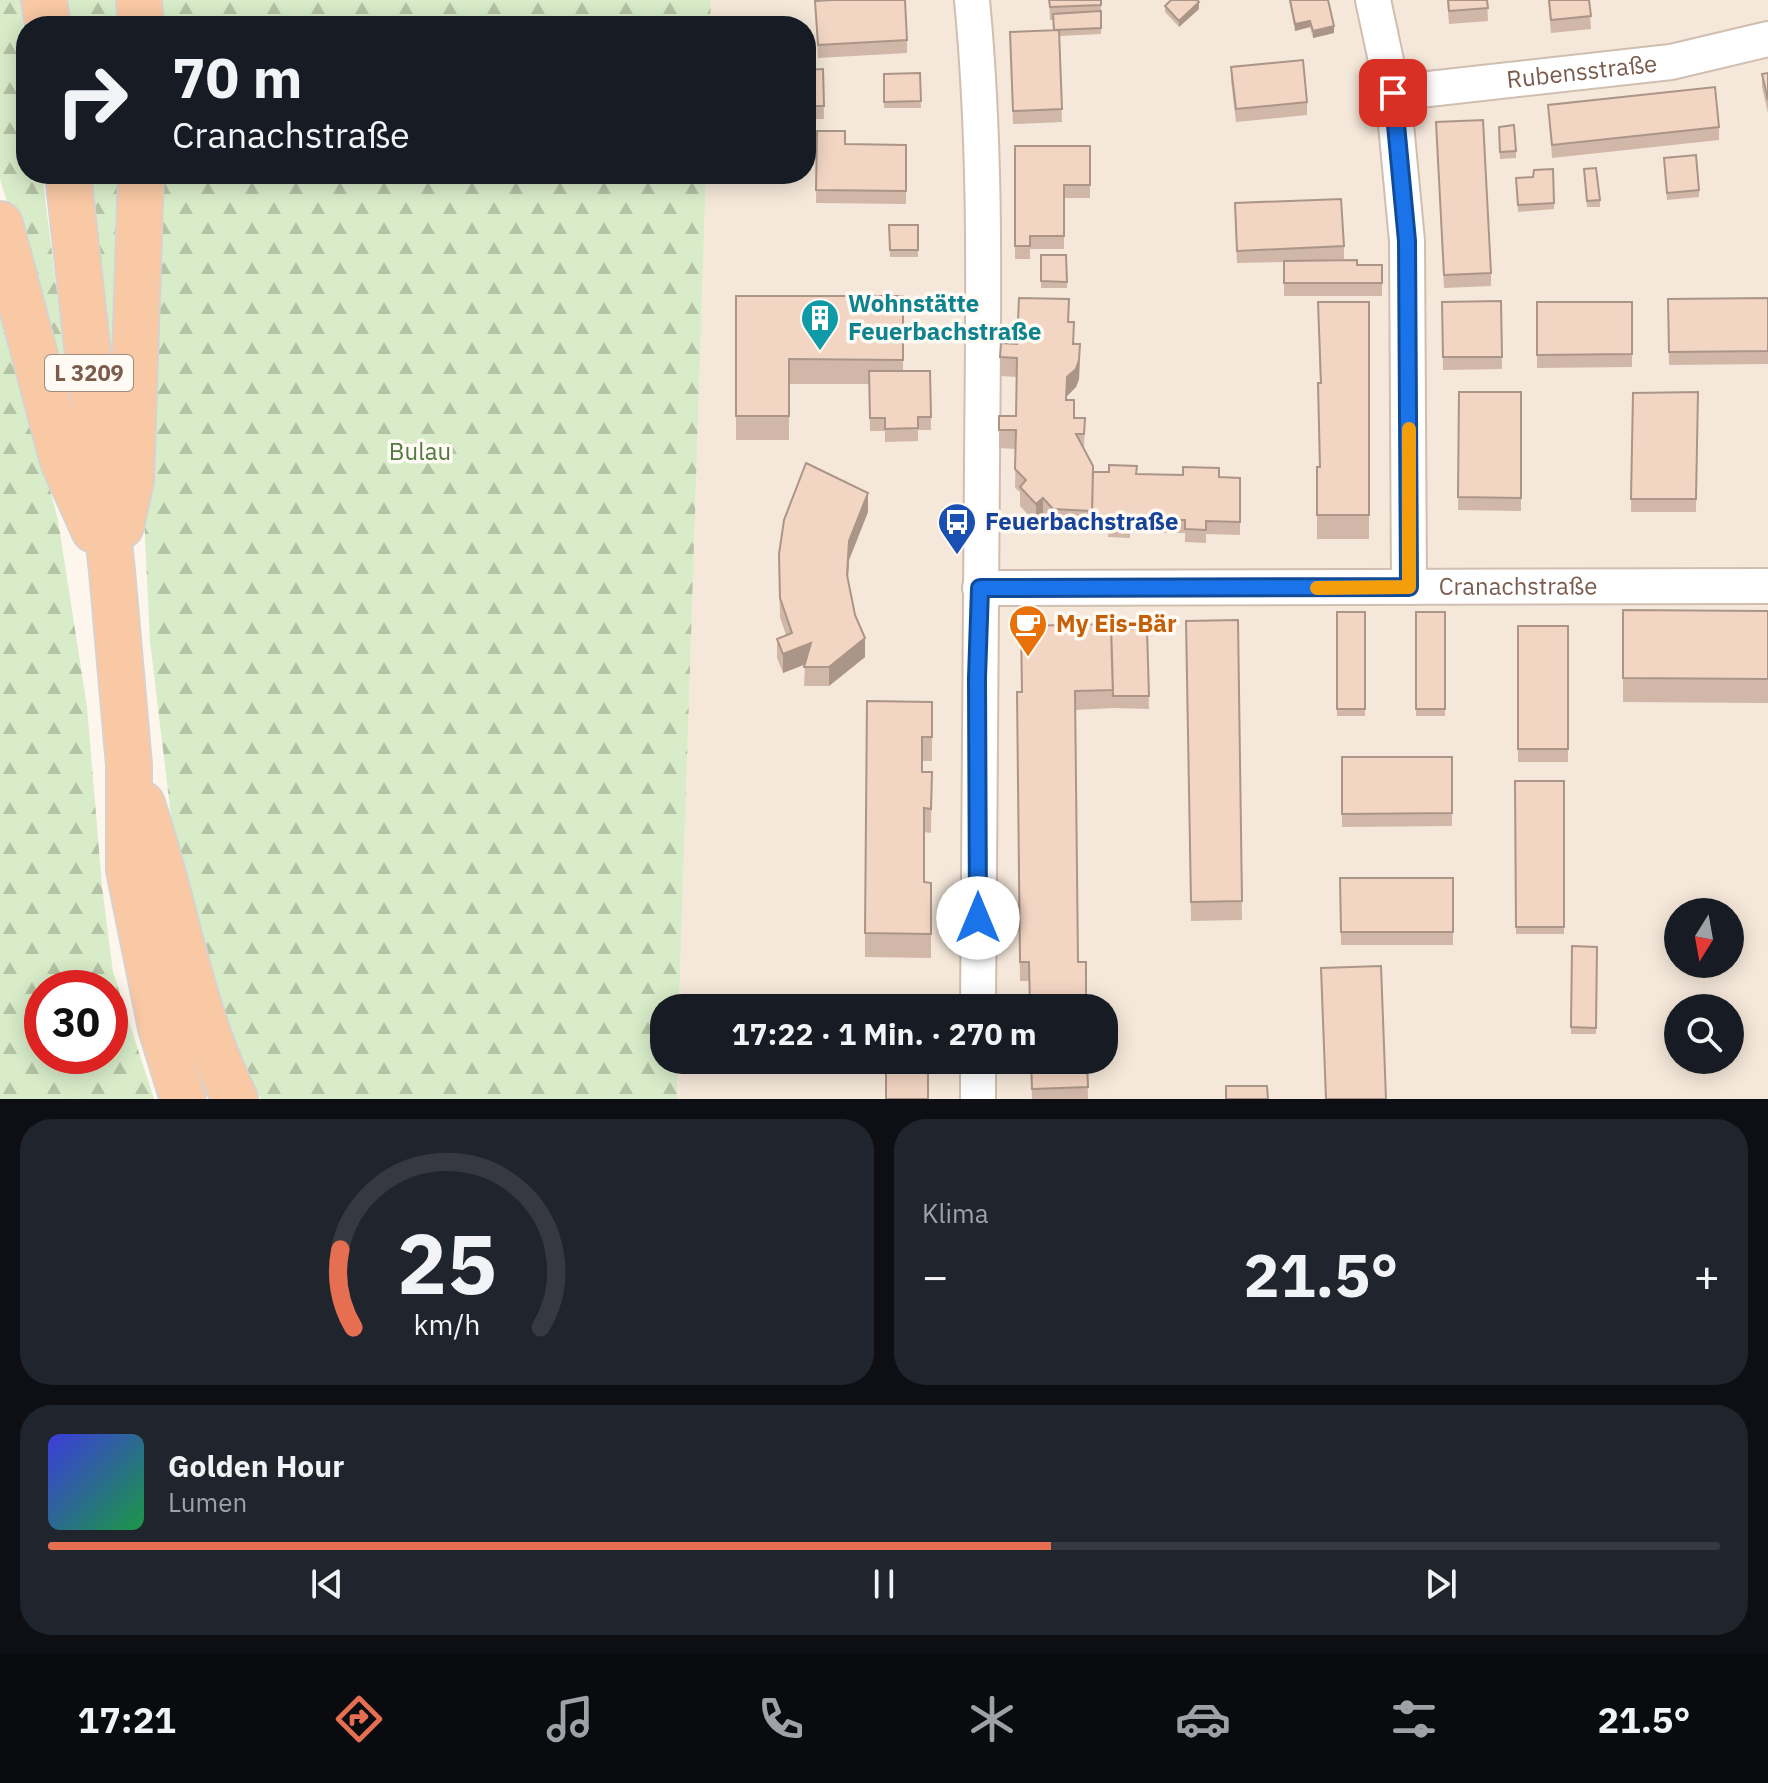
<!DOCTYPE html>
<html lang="de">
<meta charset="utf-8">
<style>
:root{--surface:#171b24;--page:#20242c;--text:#f1f3f6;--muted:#9ea1a6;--line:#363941;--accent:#e76f51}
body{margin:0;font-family:"IBM Plex Sans",sans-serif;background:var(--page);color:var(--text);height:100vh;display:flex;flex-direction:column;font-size:30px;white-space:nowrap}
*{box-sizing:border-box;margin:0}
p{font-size:26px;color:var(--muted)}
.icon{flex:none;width:44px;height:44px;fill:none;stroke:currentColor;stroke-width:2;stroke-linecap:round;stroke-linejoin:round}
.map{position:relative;height:1099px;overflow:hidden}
.panel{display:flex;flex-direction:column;gap:20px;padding:20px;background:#0d0f14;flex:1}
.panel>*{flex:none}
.hud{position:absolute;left:16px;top:16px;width:800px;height:168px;border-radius:32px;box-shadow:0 4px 20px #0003;background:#171b24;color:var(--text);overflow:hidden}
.needle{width:52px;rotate:191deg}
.fabs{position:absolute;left:1664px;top:898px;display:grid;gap:16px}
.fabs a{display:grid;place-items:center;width:80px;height:80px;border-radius:50%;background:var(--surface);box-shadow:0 4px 20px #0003;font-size:40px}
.speed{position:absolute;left:24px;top:970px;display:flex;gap:16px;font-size:40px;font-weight:700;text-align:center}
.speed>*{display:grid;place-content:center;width:104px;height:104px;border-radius:50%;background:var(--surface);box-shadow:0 4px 20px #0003;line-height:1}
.speed .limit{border:12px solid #d22;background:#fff;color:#111}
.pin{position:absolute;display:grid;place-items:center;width:68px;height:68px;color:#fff;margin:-34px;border-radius:16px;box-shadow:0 4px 12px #0006}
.me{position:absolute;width:88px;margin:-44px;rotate:0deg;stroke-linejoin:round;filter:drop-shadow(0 0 6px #0008)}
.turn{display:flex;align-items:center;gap:28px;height:168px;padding:0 24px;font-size:36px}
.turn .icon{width:104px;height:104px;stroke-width:2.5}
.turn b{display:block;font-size:56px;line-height:68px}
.big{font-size:60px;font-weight:700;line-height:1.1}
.panel .widget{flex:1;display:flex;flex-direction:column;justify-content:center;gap:12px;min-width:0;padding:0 28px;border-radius:32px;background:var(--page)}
.panel .dial{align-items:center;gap:0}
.dial svg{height:208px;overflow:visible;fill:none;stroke:var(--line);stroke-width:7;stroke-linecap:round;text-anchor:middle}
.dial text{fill:var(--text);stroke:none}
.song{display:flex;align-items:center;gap:24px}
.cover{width:96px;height:96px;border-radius:12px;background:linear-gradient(135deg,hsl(240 70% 55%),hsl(140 70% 35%))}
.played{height:8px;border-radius:4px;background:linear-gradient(90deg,var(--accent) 60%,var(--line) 60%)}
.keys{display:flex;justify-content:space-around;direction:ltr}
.heat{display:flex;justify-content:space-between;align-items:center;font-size:44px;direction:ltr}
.panel .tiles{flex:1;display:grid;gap:20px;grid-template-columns:1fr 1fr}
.widget:last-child{grid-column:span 2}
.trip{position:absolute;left:650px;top:994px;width:468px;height:80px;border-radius:32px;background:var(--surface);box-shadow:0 4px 20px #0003;font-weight:700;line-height:80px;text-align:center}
.menu{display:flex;height:128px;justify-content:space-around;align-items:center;background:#090b0e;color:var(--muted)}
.menu .icon{width:56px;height:56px}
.menu .active{color:var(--accent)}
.menu b{font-size:36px;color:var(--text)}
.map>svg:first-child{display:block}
.residential{fill:#f5e8da;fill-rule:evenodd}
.forest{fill:url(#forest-firs);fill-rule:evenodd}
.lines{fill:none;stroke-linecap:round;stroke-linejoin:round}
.minor-casing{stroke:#d1beb0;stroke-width:38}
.trunk-casing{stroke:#dad1cd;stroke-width:48}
.minor{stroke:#fff;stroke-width:34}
.trunk{stroke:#f9c8a4;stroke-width:44}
.wall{fill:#d1b7a8}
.shaded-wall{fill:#aa9588}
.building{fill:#f3d5c3;stroke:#aa9588;stroke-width:2}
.route-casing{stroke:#114b97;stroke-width:20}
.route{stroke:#1a73e8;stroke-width:14}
.slow{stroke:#f59e0b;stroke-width:14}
.labels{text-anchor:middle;stroke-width:7;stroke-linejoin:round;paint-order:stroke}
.shield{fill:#fffaf3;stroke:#a28b7f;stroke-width:2}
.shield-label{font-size:22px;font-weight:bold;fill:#7a5c4d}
.street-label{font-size:24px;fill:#7a5c4d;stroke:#fffaf3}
.culture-label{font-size:24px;font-weight:bold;fill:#0d838f;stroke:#fffaf3;text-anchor:start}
.park-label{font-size:24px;fill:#537a41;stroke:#fffaf3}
.transit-label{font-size:24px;font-weight:bold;fill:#164399;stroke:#fffaf3;text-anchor:start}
.food-label{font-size:24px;font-weight:bold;fill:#c56008;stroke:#fffaf3;text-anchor:start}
</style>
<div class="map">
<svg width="1768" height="1099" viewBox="0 0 1768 1099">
<defs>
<pattern id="forest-firs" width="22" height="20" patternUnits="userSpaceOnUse" patternTransform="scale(2)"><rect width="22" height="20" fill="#d8ecc9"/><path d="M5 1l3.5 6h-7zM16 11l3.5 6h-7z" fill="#b4c2a5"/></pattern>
</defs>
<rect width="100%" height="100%" fill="#fdf6ec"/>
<path class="residential" d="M711 0H1768V1099H677L678 1060H1104V1008H679L706 174H806V26H710ZM1678 912H1730V964H1678ZM1678 1008H1730V1060H1678Z"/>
<path class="forest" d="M0 0H20L26 46V174H42L66 363 61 375 0 179Z
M58 0H129L131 26H63Z
M152 0H711L710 26H154Z
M89 174H132L113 409 93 194Z
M156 174H706L679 1008H664V1060H678L677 1099H261L244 1071 199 940 171 816 150 641 142 473Z
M0 298 58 520 87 707 102 886 113 972 154 1099H0ZM42 988H110V1056H42Z"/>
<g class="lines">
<defs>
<g id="minor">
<path d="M972 0C987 155 983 309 982 465 979 646 978 827 978 1008"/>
<path d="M1373 0 1393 93 1407 241 1409 587"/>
<path id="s1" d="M1393 93 1671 62 1768 39"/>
<path id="s2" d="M980 588 1768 586"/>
<path d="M978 1060V1099"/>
</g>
<path id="trunk" d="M44 0 48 26
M139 0 141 26
M68 174 112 571 129 765V870L161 1028 183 1099
M0 224 63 461 94 530
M121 526 131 480 141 174
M142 804C175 901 189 1006 235 1099"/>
</defs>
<use href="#minor" class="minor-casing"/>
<use href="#trunk" class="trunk-casing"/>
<use href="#minor" class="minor"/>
<use href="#trunk" class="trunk"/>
</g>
<path class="wall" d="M815 0 907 40V53L818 58Z
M1049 0H1101V34L1059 36 1062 122 1013 124 1010 45 1053 30V20H1050Z
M1289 0H1328L1334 33 1313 38 1310 27 1295 31Z
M1447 0H1487L1488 21 1449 24Z
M1548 0H1589L1591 29 1551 33Z
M1165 6 1199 9 1179 27 1165 12Z
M1231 67 1307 102V115L1236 122 1231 80Z
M823 69 824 119H806V70Z
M920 73 921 108H884V74Z
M1768 73V113L1762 87V74Z
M1548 105 1719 127V140L1552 158Z
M1436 122 1491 273V286L1444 288Z
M1499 127 1516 151V158L1500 159Z
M817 131 845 145H906V204L816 203Z
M1015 146H1090V198H1064V249H1030V259H1015Z
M1664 158 1699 190V197L1667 200Z
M1553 169 1554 209 1518 212 1516 178 1533 177Z
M1584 169 1600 200V207H1587Z
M1235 216 1344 246V259L1310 261 1357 265H1382V296H1284V262L1237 263Z
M889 225H918V257H890Z
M1041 255H1066L1067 288H1041Z
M736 296H903V371H930L931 430H918V441L885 442V431H870L869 384H789V440H736Z
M1768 298V364L1669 365 1668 299Z
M1501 301 1502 369 1443 370 1442 302Z
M1318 302H1369V539H1317V467H1319L1318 383H1320Z
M1537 302 1632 354V367L1537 368Z
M1069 322 1080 363 1079 379 1076 387 1067 396V400L1074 418H1085L1084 450 1093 472 1240 478V535L1206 534V543L1185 542V533L1130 532V538L1108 537V530L1053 528 1043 517 1036 523 1020 506V492L1015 488 1016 449 999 448V416H1016L1017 377 1000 376V357L1017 344Z
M1459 392H1521V511L1458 510Z
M1698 392 1696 512H1631L1633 393Z
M868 512 849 560 848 580 865 657 829 686H804L805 664 783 673 777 658V639L786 635 780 617 779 573Z
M1623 610 1768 611V703L1623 702Z
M1337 612H1365V716H1337Z
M1416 612H1445V716H1416Z
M1238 620 1242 920 1191 921 1186 621Z
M1518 626H1568V762H1518Z
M1111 629H1147L1149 709 1113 708 1075 710 1078 962 1029 981H1020L1017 692H1022Z
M932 702V761H922V772H932L931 833 924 832V882L931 883V958L865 957V933Z
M1342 757H1452V826L1342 827Z
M1515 781H1564V934H1516Z
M1340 878H1453V945H1341Z
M1572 946 1597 947 1596 1034H1571Z
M1031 1060H1087L1088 1099H1032Z"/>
<path class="shaded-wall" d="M1199 2V9L1179 27V21Z
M1310 21V27L1295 31V24Z
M1334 26V33L1313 38V31Z
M1080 344 1079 379 1076 387 1067 396V377Z
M868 493V512L849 560 847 594 849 541Z
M1043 498V517L1036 523V504Z
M865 638V657L829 686V667Z
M811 643V662L783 673V654Z"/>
<path class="building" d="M832 0H905L907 40 818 45 815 1Z
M1049 0H1101V5L1050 7Z
M1171 0H1197L1199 2 1179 21 1165 6Z
M1290 0H1328L1334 26 1313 31 1310 21 1295 24Z
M1448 0H1487L1488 8 1449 11Z
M1549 0H1589L1591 16 1551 20Z
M1101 11V28L1054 30 1053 14Z
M1059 30 1062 109 1013 111 1010 32Z
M1303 60 1307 102 1236 109 1231 67Z
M823 69 824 106H806V70Z
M920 73 921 101 884 102V74Z
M1768 73V100L1762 74Z
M1715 87 1719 127 1552 145 1548 105Z
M1483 120 1491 273 1444 275 1436 122Z
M1514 125 1516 151 1500 152 1499 127Z
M817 131H845V144L906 145V191L816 190Z
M1015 146H1090V185H1064V236H1030V246H1015Z
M1696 155 1699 190 1667 193 1664 158Z
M1596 168 1600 200 1587 201 1584 169Z
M1553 169 1554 203 1518 205 1516 178 1533 177 1534 170Z
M1341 199 1344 246 1237 251 1235 203Z
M889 225H918V250H890Z
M1041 255H1066L1067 282 1041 281Z
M1357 260V265H1382V283H1284V261Z
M736 296H903V360L789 359V416H736Z
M1019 298 1069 299 1068 322H1074L1073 344H1080L1079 360 1076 369 1067 377 1066 400H1074V418H1085L1084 434H1076L1093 466 1092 511 1053 509 1043 498 1036 504 1020 487 1026 480 1015 469 1016 430H999V416H1016L1017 358 1000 357 1001 343 1017 344Z
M1768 298V351L1669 352 1668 299Z
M1501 301 1502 357H1443L1442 302Z
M1318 302H1369V515H1317V467H1320L1318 383H1321Z
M1537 302H1632V354L1537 355Z
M869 371H930L931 417H918V428L885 429V418H870Z
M1459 392H1521V498L1458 497Z
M1698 392 1696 499H1631L1633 393Z
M806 463 868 493 849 541 847 575 855 615 865 638 829 667H804L811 643 783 654 777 639 792 633 780 598 779 554 784 520Z
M1109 465 1137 466 1136 474 1183 475V467L1219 468V477L1240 478V522L1206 521V530L1185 529V520L1130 519V525L1108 524V518L1092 517 1093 472H1109Z
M1623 610 1768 611V679L1623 678Z
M1337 612H1365V709H1337Z
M1416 612H1445V709H1416Z
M1238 620 1242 901 1191 902 1186 621Z
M1111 624 1113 690 1075 691 1078 962H1086V1008H1030L1029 962H1020L1017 692H1022L1021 626Z
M1518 626H1568V749H1518Z
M1111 629H1147L1149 696H1113Z
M867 701 932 702V737H922V772H932L931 809 924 808V882L931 883V934L865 933Z
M1342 757H1452V813L1342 814Z
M1515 781H1564V927H1516Z
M1340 878H1453V932H1341Z
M1572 946 1597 947 1596 1028 1571 1027Z
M1381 966 1386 1099H1326L1321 968Z
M887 995H929V1008H886Z
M886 1060H928V1099H886Z
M1031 1060H1087L1088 1087 1032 1089Z
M1226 1086H1267L1268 1099H1226Z"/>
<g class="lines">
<defs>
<path id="route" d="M978 918 977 678 980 588 1409 587 1407 241 1393 93"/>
</defs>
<use href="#route" class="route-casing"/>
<use href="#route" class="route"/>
<path class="slow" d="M1317 588 1409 587V429"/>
</g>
<defs>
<symbol id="building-pin" viewBox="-11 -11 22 30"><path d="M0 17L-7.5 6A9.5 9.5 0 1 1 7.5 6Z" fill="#0f9aa8" stroke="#fffaf3"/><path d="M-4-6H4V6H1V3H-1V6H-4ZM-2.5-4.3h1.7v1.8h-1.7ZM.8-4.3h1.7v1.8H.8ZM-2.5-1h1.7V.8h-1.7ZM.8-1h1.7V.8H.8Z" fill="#fff"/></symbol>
<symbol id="bus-pin" viewBox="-11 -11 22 30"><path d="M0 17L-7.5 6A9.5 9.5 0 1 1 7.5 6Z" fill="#1a4fb4" stroke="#fffaf3"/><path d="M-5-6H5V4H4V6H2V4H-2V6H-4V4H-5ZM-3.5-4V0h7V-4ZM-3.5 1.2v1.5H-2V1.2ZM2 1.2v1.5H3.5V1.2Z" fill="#fff"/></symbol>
<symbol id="cafe-pin" viewBox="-11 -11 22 30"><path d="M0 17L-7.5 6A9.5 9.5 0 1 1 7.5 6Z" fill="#e8710a" stroke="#fffaf3"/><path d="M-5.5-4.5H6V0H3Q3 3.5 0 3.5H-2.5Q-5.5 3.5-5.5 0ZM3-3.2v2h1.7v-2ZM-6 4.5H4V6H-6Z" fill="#fff"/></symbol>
</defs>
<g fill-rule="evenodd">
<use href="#building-pin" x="798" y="296" width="44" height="60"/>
<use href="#bus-pin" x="935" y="500" width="44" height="60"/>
<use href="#cafe-pin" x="1006" y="602" width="44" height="60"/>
</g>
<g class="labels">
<rect class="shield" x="45" y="355" width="88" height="36" rx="6"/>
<g class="shield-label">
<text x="89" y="381">L 3209</text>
</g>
<g class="street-label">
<text dy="8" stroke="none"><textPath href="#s1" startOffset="190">Rubensstraße</textPath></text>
<text dy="8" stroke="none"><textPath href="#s2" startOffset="538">Cranachstraße</textPath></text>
</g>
<g class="culture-label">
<text x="848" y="312">Wohnstätte<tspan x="848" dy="28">Feuerbachstraße</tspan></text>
</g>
<g class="park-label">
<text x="420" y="460">Bulau</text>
</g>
<g class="transit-label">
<text x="985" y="530">Feuerbachstraße</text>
</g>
<g class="food-label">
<text x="1056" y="632">My Eis-Bär</text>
</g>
</g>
</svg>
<div class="fabs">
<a><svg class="needle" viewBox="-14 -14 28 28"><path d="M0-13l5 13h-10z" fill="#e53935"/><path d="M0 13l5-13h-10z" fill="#9ea1a6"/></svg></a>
<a><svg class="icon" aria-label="search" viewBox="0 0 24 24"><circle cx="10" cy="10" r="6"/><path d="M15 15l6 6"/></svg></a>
</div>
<div class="speed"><div class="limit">30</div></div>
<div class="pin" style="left:1393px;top:93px;background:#d93025"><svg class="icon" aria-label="arrive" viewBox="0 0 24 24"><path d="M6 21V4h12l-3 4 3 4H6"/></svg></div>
<svg class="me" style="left:978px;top:918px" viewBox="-20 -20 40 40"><circle r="19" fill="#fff"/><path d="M0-13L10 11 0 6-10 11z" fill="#1a73e8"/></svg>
<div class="trip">17:22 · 1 Min. · 270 m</div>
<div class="hud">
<div class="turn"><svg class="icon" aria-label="right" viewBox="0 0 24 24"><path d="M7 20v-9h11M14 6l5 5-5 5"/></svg><div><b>70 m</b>Cranachstraße</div></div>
</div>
</div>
<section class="panel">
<div class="tiles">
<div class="widget dial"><svg viewBox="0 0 100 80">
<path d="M14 69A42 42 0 1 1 86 69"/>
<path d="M14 69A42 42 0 0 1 9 39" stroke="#e76f51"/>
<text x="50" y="56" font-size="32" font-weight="700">25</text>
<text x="50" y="72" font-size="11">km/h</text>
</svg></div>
<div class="widget"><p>Klima</p>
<div class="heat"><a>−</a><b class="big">21.5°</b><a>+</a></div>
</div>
<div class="widget">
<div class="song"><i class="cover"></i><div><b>Golden Hour</b><p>Lumen</p></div></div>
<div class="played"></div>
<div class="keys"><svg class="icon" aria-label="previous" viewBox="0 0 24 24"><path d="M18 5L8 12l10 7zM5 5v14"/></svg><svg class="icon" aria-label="pause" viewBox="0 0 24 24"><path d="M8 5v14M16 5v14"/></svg><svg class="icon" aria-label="next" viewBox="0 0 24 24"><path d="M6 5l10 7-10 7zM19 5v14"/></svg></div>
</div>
</div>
</section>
<nav class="menu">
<b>17:21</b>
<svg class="icon active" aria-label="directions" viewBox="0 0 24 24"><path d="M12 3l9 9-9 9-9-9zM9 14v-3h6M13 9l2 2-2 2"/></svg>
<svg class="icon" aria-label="music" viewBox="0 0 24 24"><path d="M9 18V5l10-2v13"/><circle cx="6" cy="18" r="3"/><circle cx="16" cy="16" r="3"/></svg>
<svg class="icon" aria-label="phone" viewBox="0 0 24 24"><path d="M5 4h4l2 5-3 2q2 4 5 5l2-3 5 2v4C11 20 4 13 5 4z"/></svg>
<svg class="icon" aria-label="climate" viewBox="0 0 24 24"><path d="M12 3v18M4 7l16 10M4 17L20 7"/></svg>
<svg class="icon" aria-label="car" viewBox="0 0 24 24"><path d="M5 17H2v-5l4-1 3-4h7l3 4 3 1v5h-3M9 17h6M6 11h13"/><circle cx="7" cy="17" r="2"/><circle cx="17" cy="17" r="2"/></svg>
<svg class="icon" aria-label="filters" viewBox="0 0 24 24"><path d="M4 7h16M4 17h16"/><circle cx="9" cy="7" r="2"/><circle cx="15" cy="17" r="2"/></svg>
<b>21.5°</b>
</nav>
